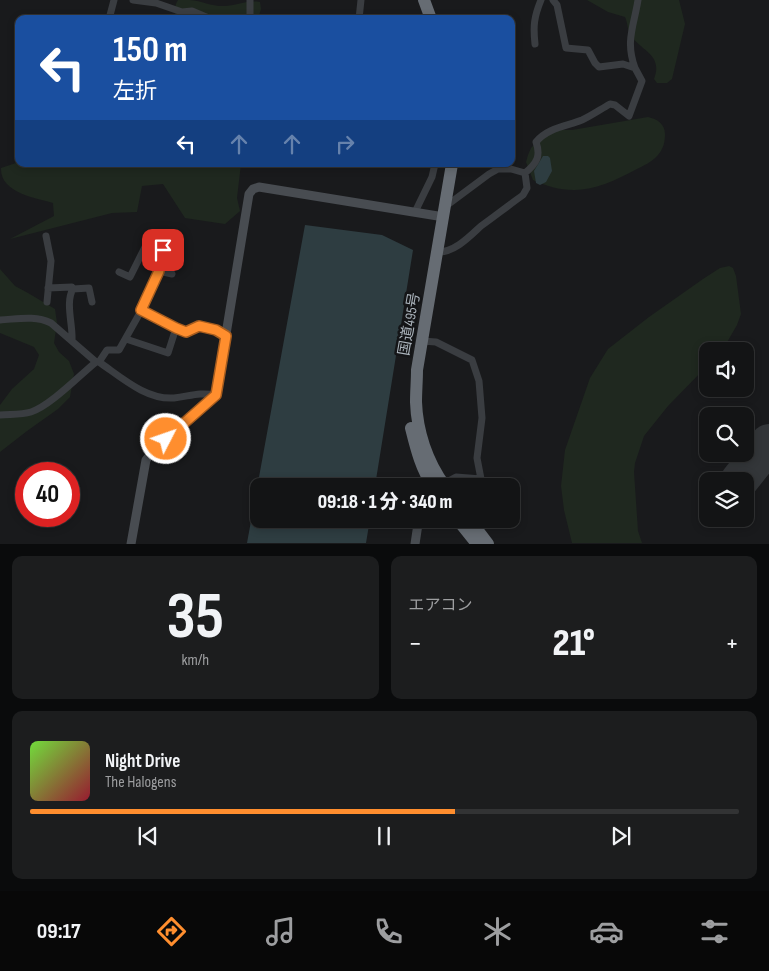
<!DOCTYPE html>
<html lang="ja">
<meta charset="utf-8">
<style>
:root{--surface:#131415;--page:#1c1d1e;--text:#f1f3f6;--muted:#9d9ea0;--line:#323334;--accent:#ff8e2e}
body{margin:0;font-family:"Sofia Sans Condensed","Noto Sans JP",sans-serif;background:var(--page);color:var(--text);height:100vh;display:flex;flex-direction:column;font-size:19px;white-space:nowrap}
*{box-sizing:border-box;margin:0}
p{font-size:16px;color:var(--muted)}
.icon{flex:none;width:28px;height:28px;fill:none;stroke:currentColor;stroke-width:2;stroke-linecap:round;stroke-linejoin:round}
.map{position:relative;height:544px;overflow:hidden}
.drawer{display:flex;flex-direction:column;gap:12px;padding:12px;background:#0a0b0c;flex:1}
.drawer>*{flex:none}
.top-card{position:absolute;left:15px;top:15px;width:500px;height:152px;border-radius:10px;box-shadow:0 2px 8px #0003,0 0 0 1px var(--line);background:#1a4fa0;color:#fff;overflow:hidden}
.controls{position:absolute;left:699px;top:342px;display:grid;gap:10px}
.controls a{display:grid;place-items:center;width:55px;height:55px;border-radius:10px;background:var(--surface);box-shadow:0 2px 8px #0003,0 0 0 1px var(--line);font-size:25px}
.speed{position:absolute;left:15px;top:462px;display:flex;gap:10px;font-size:25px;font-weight:700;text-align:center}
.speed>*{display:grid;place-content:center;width:65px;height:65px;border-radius:50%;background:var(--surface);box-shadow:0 2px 8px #0003,0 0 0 1px var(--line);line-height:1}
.speed .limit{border:8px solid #d22;background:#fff;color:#111}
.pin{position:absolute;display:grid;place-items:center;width:42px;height:42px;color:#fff;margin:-21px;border-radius:10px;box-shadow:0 2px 8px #0006}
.me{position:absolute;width:55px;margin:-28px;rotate:49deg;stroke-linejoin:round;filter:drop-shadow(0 0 4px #0008)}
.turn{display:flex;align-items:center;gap:18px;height:105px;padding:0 15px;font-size:22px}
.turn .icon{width:65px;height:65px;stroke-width:2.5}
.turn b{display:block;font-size:35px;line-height:42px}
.lanes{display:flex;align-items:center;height:48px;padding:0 15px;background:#0003;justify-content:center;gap:25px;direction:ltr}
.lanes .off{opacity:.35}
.big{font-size:38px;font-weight:800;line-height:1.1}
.drawer .card{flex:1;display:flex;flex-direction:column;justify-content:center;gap:8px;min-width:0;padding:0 18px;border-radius:10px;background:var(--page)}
.drawer .dial{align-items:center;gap:0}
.dial b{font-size:65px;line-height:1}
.song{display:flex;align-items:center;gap:15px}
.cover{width:60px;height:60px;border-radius:8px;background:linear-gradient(135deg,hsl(100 70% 55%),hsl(350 70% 35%))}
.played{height:5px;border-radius:2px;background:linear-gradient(90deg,var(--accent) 60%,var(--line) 60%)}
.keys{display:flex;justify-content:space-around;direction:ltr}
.heat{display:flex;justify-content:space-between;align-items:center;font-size:28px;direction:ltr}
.drawer .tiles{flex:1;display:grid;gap:12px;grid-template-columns:1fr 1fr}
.card:last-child{grid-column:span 2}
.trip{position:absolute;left:250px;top:478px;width:270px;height:50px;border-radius:10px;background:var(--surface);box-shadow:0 2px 8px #0003,0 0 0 1px var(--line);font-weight:800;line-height:50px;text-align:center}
.menu{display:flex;height:80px;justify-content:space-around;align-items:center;background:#080808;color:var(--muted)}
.menu .icon{width:35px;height:35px}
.menu .on{color:var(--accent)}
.menu b{font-size:22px;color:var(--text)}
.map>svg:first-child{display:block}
.green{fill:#1f281f}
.water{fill:#2e3d41}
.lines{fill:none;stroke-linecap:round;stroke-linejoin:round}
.taxiway{stroke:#333639;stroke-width:15}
.runway{stroke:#333639;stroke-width:38}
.street{stroke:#3a3d41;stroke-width:7}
.secondary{stroke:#484c51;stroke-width:9}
.highway{stroke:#666c73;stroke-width:12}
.route-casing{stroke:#a65c1e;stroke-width:12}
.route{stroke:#ff8e2e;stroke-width:9}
.labels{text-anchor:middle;stroke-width:5;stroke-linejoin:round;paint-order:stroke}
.street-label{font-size:15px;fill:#abb4bc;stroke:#141517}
</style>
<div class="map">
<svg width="769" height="544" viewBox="0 0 769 544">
<rect width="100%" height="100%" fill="#191a1c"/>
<path class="green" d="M178 0C182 0 186 0 190 0 202 1 213 7 226 6 238 5 247 0 260 2L261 9 258 19H177C174 13 174 6 178 0Z
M587 0H679L685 24 672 79 667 83H657L654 79C663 55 643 52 631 36 627 30 628 23 625 17L608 12Z
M648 117C657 119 665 124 665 134 665 143 663 149 658 155 652 162 643 166 635 170 616 180 596 190 574 190 559 190 546 186 533 180L526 162 528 155 531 148 547 132 552 130H572Z
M19 162V164H241L237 198 240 211 225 224 185 218 163 184 142 186 137 212 112 213 10 239 54 216 53 203C36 198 0 193 1 168Z
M729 266 733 268 736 276 741 314 737 325 722 351H708L707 366 668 406 644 436 635 463 634 472 638 531 642 543H572L564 510 561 486 565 450 590 378 608 349 649 317 703 279 720 268Z
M0 269 15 286 28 293 55 309 57 323 54 343 59 352 69 361 74 374 70 397 58 409 27 431 0 452V405L12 389 34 369 39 355 34 347 0 333Z"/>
<path class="water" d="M543 156H548L550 158 552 171 546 182 540 185 536 183 534 171Z
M305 225 382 235 413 250 375 486H259V519H370L366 543H247Z"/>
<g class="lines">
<path class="taxiway" d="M766 446 769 466"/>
<path class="runway" d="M739 481 769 443"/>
<path class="street" d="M133 0 156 3 182 12 192 11 211 19
M250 0V19
M109 19 114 0
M359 19 361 0
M535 44C533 26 534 17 541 0
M635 68C625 41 634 26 638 0
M446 206 489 174 498 169H511L525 173C537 163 541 156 536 142 547 128 567 126 582 120 591 116 601 109 610 104L615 105 629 116 642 81 635 68 623 64 599 67 595 63 588 50 566 48 557 5 553 0
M415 212 432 177 435 164
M46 236 51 261 47 302
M438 252C455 252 469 237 481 226 495 216 509 205 523 195L527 188 525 173
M159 271 172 274
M119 272 130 277 146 245 163 250
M48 288 72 287 73 289
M141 311 159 271 163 250 178 255
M0 320C18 319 35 315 51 323L96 362H99C121 377 146 400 174 398 191 396 198 392 216 395
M126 339 168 353 176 328
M72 340C73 325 65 302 73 289L89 288 92 302
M422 341 436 342 472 360 479 381 482 418 477 458 481 479 456 477 443 484
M99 362 107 350H119L141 311 176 328 187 331 199 326 216 330 226 336
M0 415C10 414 21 415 31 412 50 406 80 375 96 362"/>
<path class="secondary" d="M131 544 146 460 154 450 216 395 249 194 253 189 259 187 444 217
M415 544 418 524 422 519"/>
<path class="highway" d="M424 0 431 19
M411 428C416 448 421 469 433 486
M445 486C427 462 417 431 416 402 416 391 417 381 417 370L452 164
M457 519 477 544
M469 519 488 544"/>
</g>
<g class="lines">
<defs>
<path id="route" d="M163 250 159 271 141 310 176 328 186 332 199 326 216 330 226 336 216 395 166 439"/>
</defs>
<use href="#route" class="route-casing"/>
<use href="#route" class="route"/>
</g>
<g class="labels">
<g class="street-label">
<text transform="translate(409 324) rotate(-80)" y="5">国道495号</text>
</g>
</g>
</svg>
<div class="controls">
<a><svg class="icon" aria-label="sound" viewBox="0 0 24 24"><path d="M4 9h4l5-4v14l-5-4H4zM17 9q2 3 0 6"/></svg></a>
<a><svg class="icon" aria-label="search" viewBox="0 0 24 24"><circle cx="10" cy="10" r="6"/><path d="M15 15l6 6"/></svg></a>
<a><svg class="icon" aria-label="layers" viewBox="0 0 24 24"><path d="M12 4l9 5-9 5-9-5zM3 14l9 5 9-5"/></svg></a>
</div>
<div class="speed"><div class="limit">40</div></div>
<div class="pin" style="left:163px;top:250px;background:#d93025"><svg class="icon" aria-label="arrive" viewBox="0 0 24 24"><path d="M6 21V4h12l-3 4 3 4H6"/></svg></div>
<svg class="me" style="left:166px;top:439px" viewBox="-20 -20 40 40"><circle r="17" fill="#ff8e2e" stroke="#fff" stroke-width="3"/><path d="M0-11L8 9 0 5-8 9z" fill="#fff"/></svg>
<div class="trip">09:18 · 1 分 · 340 m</div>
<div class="top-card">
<div class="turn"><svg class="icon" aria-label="left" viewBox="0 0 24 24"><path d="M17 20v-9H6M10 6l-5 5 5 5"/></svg><div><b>150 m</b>左折</div></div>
<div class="lanes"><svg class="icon" aria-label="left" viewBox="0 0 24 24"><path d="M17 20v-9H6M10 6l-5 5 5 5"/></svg><svg class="icon off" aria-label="ahead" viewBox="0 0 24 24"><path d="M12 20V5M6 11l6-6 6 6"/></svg><svg class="icon off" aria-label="ahead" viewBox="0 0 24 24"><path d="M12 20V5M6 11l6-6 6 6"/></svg><svg class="icon off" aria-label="right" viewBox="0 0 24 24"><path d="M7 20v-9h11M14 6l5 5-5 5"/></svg></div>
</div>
</div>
<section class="drawer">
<div class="tiles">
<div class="card dial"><b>35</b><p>km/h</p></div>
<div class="card"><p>エアコン</p>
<div class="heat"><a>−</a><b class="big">21°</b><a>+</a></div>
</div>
<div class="card">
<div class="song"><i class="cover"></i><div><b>Night Drive</b><p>The Halogens</p></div></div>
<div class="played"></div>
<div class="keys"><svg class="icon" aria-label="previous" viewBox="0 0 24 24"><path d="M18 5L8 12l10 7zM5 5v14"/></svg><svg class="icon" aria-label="pause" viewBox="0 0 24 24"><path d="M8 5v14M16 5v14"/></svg><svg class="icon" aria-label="next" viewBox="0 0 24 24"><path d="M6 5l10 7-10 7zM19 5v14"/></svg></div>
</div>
</div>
</section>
<nav class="menu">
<b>09:17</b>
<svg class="icon on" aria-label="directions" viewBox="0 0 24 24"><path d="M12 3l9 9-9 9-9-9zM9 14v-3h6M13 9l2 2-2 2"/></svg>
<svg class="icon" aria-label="music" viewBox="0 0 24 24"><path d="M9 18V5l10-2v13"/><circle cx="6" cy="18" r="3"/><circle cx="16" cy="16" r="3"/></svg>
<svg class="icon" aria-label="phone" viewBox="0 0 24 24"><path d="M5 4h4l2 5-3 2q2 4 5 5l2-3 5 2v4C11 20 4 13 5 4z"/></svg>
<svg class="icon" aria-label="climate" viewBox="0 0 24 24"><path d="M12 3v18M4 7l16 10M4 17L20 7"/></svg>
<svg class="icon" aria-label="car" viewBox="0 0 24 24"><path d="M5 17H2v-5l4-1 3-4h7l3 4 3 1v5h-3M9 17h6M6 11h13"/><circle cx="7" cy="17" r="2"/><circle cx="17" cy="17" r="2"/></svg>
<svg class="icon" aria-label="filters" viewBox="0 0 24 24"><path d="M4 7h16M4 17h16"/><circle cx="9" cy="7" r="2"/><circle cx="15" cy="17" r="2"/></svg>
</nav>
